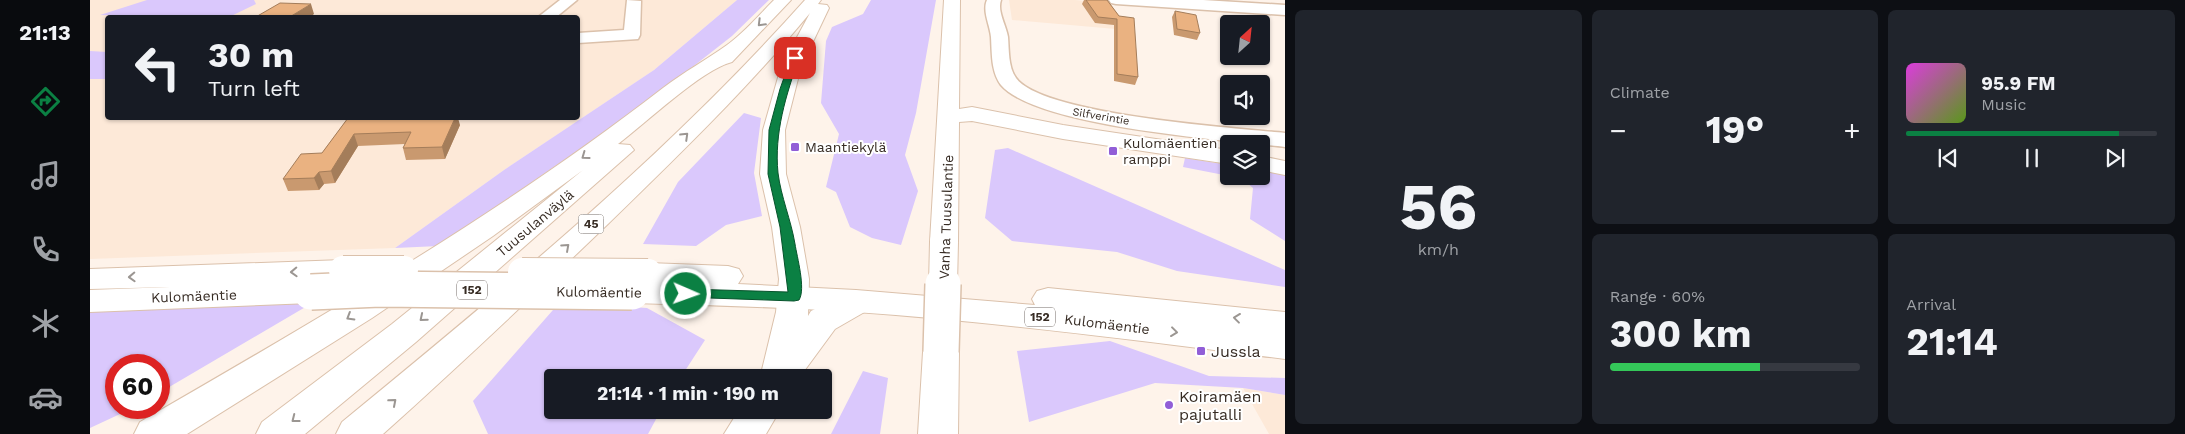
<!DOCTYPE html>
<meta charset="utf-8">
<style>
:root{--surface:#171b24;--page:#20242c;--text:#f1f3f6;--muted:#9ea1a6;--line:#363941;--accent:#0b8043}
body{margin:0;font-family:"Work Sans",sans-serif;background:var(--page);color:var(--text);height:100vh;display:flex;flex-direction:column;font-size:19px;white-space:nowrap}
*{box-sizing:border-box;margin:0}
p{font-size:16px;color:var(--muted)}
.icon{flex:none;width:28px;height:28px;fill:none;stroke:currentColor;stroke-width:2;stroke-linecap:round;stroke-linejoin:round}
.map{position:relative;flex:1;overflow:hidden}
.drawer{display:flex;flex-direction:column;gap:10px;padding:10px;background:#0d0f14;width:900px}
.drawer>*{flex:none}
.guide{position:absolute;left:15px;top:15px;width:475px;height:105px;border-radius:5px;box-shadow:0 1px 4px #0004;background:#171b24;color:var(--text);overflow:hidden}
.needle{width:32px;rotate:27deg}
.fabs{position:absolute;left:1130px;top:15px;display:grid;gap:10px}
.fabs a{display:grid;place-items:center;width:50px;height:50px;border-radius:5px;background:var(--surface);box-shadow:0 1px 4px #0004;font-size:25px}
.speed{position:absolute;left:15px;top:354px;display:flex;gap:10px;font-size:25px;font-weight:700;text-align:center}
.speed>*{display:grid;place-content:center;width:65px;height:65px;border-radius:50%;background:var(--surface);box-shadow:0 1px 4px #0004;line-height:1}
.speed .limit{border:8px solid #d22;background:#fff;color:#111}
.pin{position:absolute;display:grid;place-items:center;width:42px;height:42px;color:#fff;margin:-21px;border-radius:10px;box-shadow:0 2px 8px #0006}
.me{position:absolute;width:55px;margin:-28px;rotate:92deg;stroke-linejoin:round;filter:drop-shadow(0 0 4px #0008)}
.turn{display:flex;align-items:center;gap:18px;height:105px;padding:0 20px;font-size:22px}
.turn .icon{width:65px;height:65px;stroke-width:2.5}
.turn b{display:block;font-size:35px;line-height:42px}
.big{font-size:38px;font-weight:700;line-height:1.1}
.drawer .widget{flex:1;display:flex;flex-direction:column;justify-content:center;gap:8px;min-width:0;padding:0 18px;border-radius:8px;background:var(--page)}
.drawer .dial{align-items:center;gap:0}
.dial b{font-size:65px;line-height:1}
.song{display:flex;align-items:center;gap:15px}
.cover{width:60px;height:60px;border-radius:8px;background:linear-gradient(135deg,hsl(300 70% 55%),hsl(90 70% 35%))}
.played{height:5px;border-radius:2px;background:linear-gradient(90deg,var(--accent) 85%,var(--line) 85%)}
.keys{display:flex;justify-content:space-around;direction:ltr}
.heat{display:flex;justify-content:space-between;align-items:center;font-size:28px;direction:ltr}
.charge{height:8px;border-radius:4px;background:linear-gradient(90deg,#34c759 60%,var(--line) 0)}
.drawer .tiles{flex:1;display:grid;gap:10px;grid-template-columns:repeat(3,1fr)}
.widget:first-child{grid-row:span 2}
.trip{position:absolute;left:454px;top:369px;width:288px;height:50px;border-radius:5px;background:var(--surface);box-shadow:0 1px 4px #0004;font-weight:700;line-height:50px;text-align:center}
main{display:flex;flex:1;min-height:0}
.menu{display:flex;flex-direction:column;width:90px;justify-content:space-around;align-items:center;background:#090b0e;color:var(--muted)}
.menu .icon{width:35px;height:35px}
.menu .active{color:var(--accent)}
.menu b{font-size:22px;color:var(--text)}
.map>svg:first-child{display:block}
.built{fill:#fde9d8;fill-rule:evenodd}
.green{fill:#dac8fc}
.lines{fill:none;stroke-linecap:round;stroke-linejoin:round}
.minor-casing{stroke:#dbc1ab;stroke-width:3}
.major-casing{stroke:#dbc1ab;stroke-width:2}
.highway-casing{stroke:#dbc1ab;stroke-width:2}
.minor{fill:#fff;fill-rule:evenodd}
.major{fill:#fff;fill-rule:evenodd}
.highway{fill:#fff;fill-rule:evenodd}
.major-bridge-far1-casing{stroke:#dbc1ab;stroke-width:30;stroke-linecap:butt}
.major-bridge-casing{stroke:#dbc1ab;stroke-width:38;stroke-linecap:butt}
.major-bridge-far1{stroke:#fff;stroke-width:28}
.major-bridge{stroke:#fff;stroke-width:35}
.wall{fill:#c9996f}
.shaded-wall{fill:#a47d5a}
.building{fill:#eab281;stroke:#a47d5a}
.oneway{stroke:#9b9692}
.route{fill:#0b8043;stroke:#07532c}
.poi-dot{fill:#915ed7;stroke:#fff;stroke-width:2}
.labels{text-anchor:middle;stroke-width:4;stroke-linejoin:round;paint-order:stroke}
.far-street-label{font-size:11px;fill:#372c24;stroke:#fff}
.shield{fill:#fff;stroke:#736b66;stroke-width:1}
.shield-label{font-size:12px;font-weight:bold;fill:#372c24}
.poi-label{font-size:14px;fill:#372c24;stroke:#fff;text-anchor:start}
.street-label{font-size:14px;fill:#372c24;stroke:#fff}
.near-poi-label{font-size:16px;fill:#372c24;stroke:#fff;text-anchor:start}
</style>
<main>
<nav class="menu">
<b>21:13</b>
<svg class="icon active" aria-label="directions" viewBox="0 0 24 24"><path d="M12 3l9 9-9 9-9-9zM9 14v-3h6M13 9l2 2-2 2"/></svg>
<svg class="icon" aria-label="music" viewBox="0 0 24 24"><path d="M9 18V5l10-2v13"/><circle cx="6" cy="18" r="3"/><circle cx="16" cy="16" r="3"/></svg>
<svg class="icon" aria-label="phone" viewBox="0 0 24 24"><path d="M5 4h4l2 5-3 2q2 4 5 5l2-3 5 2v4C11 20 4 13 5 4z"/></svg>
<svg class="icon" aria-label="climate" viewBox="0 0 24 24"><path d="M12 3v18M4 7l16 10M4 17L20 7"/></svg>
<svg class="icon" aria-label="car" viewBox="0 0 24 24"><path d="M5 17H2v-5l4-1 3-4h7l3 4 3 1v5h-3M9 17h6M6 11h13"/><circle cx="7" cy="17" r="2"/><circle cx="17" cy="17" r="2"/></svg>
</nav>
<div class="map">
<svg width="1195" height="434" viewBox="0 0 1195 434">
<rect width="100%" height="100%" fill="#fef3ea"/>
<path class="built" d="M0 0H647L564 70 414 170 305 248 0 259ZM18 18H488V118H18Z
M919 0H985L1017 3 1037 30 922 20Z
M1153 388 1195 395V434H1179Z"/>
<path class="green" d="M57 0H164L166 4 137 18 10 15Z
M647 0H679L642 36 554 105 349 246 305 248 414 170 564 70Z
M781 0H846L826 113 815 155 828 191 811 245 782 238 760 227 746 192 736 187 749 134 731 103 736 41 742 27 773 14Z
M0 51 17 52V79H0Z
M654 113 671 118 664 173 672 216 636 225 606 246 553 244 588 182Z
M918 148 1195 270V287L1087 271 1027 252 922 241 895 218 905 150Z
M1095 158 1139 165V176L1093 167Z
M1171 171 1195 175V241L1160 219 1163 188 1151 178 1140 176H1171Z
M224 302 69 393V365H26V408H43L0 428V310Z
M470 302 557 308 615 340 591 377 462 378V410H571L558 434H398L383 401Z
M1020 341 1119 376 1195 378V395L1153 388 1065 383 939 422 927 351Z
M773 371 798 378 790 434H741Z"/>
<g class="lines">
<defs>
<path id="minor" d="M470 0H487L465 18H447Z
M537 0 551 1 550 35 548 39 488 43V33L534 30Z
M897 0H911C907 11 916 25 918 37 919 49 918 67 926 78 952 115 1146 128 1195 133V147C1137 140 947 127 911 85 901 72 902 53 901 37 900 25 892 11 897 0Z
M1019 0H1113L1195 5V15L1026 4 1021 3Z"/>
<path id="major" d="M854 0H870L869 109 882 107 973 125 1139 150V164L973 139 882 121 869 122 868 242 864 248 854 251 844 248 840 242Z
M1171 156 1195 161V175L1171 170Z
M253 260 264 263 268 270 264 277 253 280 222 281 232 284 237 292 232 300 221 303 0 312V290L80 287 0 289V269Z
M558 263 638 266 649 269 653 276 648 284 766 290 945 305 942 299 947 291 958 288 1195 312V359C1052 341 909 322 765 312 691 307 617 305 542 303L531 300 526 292 531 284 542 281H551L547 280 543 273 547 266Z
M851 339 863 343 869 352 868 434H828L833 352 839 343Z"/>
<path id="highway" d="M684 0H701L642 62C611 70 556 123 528 144L540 145 544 150 326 342 215 434H166L172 422 302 324 493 170 403 236 282 318 97 434H44L50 422C230 318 409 215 573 88 594 72 616 60 637 45 654 33 669 15 684 0Z
M715 0H731L728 4 737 5 739 8 711 67 695 130 696 174 710 227 719 279 718 316 721 311 756 294 767 291 778 294 783 302 778 310 745 329 709 378H670L686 312 689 279 682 227 670 174 673 130 691 67 720 13C658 88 589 155 519 223 445 294 370 365 293 434H246L252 422C413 290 576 156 715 0Z
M649 410H690L676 434H634Z"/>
</defs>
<use href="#minor" class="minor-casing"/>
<use href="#major" class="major-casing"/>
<use href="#highway" class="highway-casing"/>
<use href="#minor" class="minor"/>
<use href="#major" class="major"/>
<use href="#highway" class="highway"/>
<defs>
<path id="major-bridge-far1" d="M253 270H314
M432 272 558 273
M853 285 854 242"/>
<path id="major-bridge" d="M221 292 290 289 542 292
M851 352 853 284"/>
</defs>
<use href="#major-bridge-far1" class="major-bridge-far1-casing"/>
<use href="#major-bridge" class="major-bridge-casing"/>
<use href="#major-bridge-far1" class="major-bridge-far1"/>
<use href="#major-bridge" class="major-bridge"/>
</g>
<path class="wall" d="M994 0H1017L1029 16 1048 77 1045 85 1024 81V25L1005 23 992 4Z
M1085 11 1110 33 1107 40 1084 35 1082 17Z
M258 118 370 125 355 159 316 160 313 148 315 144 268 146 245 183 234 184 229 190 198 191 193 179 232 153Z"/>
<path class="shaded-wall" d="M221 4 224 14 219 18H198Z
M365 118H368L370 125 355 159 352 147Z
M264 134 268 146 245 183 241 171Z
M229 172 234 184 229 190 224 178Z"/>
<path class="building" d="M996 0H1017L1029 16 1044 18 1048 77 1027 74V19L1008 17Z
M190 3 221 4 198 18H164Z
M1085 11 1106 15 1110 33 1087 29Z
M258 118H365L352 147 313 148 321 132 264 134 241 171 229 172 224 178 193 179 211 154 232 153Z"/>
<defs><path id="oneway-chevron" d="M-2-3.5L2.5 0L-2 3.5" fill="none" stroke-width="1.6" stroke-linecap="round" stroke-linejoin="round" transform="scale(1.25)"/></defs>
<g class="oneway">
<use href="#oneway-chevron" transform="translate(671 23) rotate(135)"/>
<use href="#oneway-chevron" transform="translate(595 136) rotate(-44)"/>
<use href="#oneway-chevron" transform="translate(495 156) rotate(144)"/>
<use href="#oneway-chevron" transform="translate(476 247) rotate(-42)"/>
<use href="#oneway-chevron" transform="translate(204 272) rotate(178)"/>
<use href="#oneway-chevron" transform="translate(42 277) rotate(178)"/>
<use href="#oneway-chevron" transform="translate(260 317) rotate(149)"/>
<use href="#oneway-chevron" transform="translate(333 318) rotate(140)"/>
<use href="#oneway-chevron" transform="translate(1147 318) rotate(-173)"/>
<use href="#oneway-chevron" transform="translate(1084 332) rotate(7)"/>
<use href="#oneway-chevron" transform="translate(303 402) rotate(-41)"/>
<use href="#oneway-chevron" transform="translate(205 419) rotate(142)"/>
</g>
<path class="route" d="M705 55 709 58C696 95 684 133 688 173 691 197 701 220 705 244 707 257 716 289 709 300L704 301 592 297 590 294 592 290 596 289 698 292 690 227 678 174 679 130 690 89 701 58Z"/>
<g class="poi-dot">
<rect x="700" y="142" width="10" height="10" rx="2.5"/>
<rect x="1018" y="146" width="10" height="10" rx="2.5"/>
<rect x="1106" y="346" width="10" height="10" rx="2.5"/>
<circle cx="1079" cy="405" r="5"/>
</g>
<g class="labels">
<g class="far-street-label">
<text transform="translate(1011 116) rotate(10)" y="4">Silfverintie</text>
</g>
<g class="shield">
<rect x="488.5" y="214.5" width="25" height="19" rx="4"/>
<rect x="367" y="280.5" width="30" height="19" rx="4"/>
<rect x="935" y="307.5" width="30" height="19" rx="4"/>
</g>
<g class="shield-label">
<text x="501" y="228">45</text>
<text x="382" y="294">152</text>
<text x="950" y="321">152</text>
</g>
<g class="poi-label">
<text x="1033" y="148">Kulomäentien<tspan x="1033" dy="16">ramppi</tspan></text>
<text x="715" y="152">Maantiekylä</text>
</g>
<g class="street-label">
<text transform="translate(856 217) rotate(-88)" y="5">Vanha Tuusulantie</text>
<text transform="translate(445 223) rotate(-40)" y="5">Tuusulanväylä</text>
<text transform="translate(509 292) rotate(1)" y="5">Kulomäentie</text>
<text transform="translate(104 296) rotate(-2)" y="5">Kulomäentie</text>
<text transform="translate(1017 324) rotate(7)" y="5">Kulomäentie</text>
</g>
<g class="near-poi-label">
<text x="1121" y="357">Jussla</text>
<text x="1089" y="402">Koiramäen<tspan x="1089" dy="18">pajutalli</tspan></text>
</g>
</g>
</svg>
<div class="fabs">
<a><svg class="needle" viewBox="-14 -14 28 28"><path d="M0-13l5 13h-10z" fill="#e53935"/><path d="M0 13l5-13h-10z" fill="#9ea1a6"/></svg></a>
<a><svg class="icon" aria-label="sound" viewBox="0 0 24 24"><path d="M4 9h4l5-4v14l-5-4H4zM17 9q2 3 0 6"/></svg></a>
<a><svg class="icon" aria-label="layers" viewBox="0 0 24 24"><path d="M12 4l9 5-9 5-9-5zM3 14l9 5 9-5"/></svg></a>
</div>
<div class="speed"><div class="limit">60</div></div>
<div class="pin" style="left:705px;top:58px;background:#d93025"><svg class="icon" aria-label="arrive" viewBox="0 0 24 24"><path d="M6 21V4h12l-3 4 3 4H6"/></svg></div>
<svg class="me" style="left:596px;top:294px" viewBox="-20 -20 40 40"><circle r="17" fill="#0b8043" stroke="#fff" stroke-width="3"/><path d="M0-11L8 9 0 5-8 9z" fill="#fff"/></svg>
<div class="trip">21:14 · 1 min · 190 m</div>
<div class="guide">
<div class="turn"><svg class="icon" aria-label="left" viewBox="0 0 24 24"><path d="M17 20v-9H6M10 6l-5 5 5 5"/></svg><div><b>30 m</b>Turn left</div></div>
</div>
</div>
<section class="drawer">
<div class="tiles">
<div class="widget dial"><b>56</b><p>km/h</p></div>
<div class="widget"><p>Climate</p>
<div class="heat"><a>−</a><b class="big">19°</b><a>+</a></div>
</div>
<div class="widget">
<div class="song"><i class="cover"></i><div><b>95.9 FM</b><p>Music</p></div></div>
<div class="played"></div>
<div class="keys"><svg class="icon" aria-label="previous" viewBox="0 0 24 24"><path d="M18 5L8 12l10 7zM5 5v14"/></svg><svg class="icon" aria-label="pause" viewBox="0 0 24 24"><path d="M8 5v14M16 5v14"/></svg><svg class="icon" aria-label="next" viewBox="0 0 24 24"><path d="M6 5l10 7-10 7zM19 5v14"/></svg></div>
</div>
<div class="widget"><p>Range · 60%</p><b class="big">300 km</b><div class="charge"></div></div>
<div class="widget"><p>Arrival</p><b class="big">21:14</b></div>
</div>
</section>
</main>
